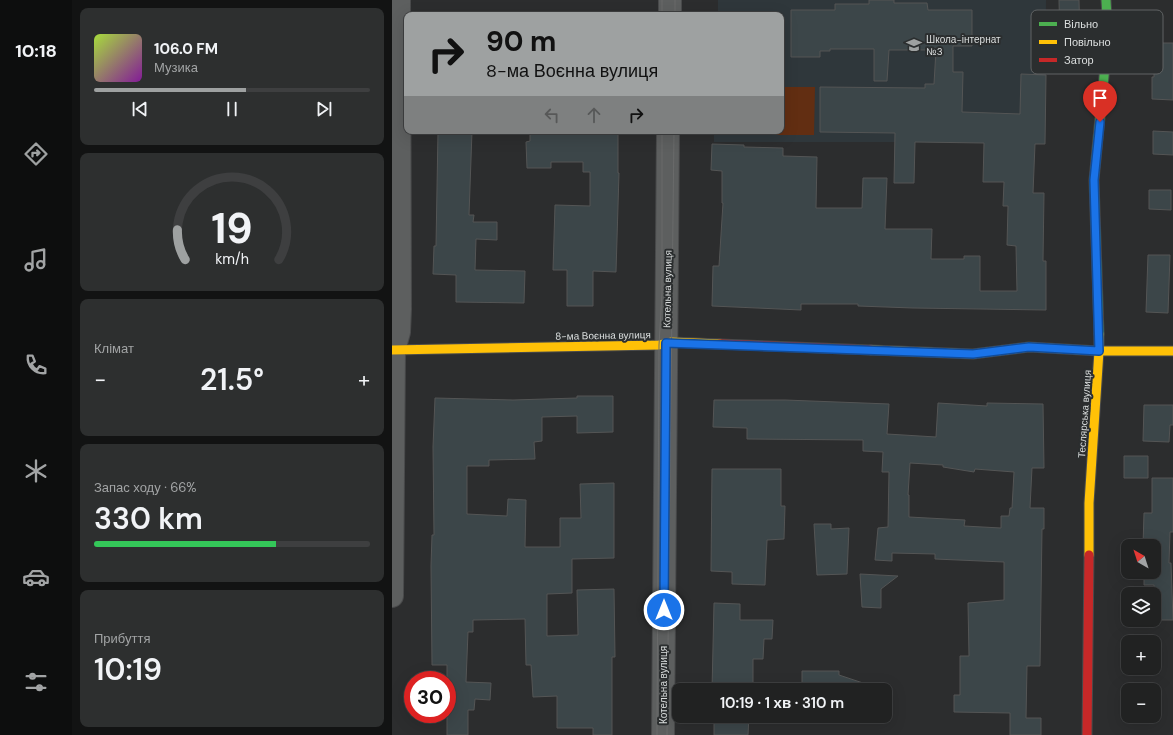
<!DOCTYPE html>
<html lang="uk">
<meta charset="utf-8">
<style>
:root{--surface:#212222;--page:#2d2f2f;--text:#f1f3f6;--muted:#a2a4a5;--line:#3e3f40;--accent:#9ea1a1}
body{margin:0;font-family:"DM Sans",sans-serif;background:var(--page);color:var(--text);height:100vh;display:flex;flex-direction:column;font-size:15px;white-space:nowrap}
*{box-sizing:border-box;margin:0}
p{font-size:13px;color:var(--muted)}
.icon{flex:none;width:22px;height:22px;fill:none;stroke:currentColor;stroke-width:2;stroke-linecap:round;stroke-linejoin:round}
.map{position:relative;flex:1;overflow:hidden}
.details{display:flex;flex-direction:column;gap:8px;padding:8px;background:#121313;width:320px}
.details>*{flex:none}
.guide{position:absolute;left:12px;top:12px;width:380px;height:122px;border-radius:8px;box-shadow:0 4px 16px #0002,0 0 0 1px var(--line);background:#9ea1a1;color:#111;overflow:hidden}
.needle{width:26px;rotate:321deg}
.fabs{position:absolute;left:729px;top:539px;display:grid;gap:8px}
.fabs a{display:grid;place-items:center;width:40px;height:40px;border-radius:8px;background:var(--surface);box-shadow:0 4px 16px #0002,0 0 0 1px var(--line);font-size:20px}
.speed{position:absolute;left:12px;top:671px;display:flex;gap:8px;font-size:20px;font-weight:700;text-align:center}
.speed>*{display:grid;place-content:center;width:52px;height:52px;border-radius:50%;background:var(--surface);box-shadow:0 4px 16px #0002,0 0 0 1px var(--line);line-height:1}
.speed .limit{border:6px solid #d22;background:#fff;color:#111}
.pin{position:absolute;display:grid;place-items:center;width:34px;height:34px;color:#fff;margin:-41px -17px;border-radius:50% 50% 50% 0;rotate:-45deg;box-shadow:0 0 4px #0007}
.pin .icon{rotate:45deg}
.me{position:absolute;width:44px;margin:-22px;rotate:0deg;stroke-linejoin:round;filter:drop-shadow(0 0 3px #0008)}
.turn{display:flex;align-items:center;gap:14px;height:84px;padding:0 16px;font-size:18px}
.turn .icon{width:52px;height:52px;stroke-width:2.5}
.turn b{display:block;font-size:28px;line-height:34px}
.lanes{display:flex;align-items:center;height:38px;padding:0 16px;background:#0003;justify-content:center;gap:20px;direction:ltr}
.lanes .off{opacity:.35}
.big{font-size:30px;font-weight:600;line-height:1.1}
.details .widget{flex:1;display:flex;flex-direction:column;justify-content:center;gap:6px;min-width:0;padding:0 14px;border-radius:8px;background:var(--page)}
.details .dial{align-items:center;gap:0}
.dial svg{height:104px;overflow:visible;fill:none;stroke:var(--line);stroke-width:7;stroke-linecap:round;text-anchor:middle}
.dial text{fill:var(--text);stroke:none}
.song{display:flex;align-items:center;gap:12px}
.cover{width:48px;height:48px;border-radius:6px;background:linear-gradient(135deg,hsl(80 70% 55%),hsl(290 70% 35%))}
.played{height:4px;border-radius:2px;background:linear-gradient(90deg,var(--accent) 55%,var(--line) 55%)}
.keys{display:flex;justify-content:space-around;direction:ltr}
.heat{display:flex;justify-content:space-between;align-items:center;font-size:22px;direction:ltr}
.charge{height:6px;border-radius:3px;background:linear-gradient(90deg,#34c759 66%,var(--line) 0)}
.trip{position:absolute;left:280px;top:683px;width:220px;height:40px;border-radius:8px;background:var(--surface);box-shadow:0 4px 16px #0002,0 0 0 1px var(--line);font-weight:600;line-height:40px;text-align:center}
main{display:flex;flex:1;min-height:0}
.tabs{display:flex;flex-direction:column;width:72px;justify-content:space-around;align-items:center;background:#0d0e0e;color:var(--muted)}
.tabs .icon{width:28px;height:28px}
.tabs .current{color:var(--accent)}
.tabs b{font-size:18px;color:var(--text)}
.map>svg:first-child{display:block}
.built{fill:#2f373b}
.green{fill:#622e12}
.building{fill:#3c4649;stroke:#545555;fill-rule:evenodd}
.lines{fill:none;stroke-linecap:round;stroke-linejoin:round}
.street-casing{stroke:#494a4b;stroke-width:24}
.fast-casing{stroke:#494a4b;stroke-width:11}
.slow-casing{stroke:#494a4b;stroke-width:11}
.jam-casing{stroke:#494a4b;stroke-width:11}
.street{stroke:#5d5f5f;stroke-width:22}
.fast{stroke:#4caf50;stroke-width:9}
.slow{stroke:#ffc107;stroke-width:9}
.jam{stroke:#c62828;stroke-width:9}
.tram{stroke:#6a6b6b;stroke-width:1}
.route-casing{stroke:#114b97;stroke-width:10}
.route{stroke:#1a73e8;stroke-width:7}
.labels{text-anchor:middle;stroke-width:4;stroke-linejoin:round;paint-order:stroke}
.poi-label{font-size:10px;fill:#dcdfdf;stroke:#2b2e2f;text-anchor:start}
.street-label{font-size:10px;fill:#dcdfdf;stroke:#2b2e2f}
.key{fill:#2b2e2f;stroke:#606364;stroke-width:1}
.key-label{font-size:11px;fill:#dcdfdf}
</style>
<main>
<nav class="tabs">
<b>10:18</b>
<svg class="icon current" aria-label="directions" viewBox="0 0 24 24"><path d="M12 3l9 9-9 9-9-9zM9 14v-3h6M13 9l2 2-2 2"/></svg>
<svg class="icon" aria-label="music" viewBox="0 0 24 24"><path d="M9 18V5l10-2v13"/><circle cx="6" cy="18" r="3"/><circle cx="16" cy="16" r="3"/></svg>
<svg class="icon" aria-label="phone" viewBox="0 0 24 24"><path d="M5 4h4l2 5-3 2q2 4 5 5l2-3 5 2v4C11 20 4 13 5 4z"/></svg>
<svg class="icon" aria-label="climate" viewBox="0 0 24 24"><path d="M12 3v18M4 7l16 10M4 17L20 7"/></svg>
<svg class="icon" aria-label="car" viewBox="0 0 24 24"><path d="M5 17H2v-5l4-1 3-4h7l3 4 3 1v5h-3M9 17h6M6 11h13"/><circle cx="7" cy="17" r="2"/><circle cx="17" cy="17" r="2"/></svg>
<svg class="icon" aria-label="filters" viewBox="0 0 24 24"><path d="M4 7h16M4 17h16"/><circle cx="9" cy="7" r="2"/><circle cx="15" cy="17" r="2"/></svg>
</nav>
<section class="details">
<div class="widget">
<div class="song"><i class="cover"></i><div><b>106.0 FM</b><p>Музика</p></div></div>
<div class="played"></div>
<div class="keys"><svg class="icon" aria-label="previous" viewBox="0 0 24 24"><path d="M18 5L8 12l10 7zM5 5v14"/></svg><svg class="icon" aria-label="pause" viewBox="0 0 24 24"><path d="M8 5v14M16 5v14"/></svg><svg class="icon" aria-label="next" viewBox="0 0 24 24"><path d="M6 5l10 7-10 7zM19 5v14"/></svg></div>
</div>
<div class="widget dial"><svg viewBox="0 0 100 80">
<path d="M14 69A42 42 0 1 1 86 69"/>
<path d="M14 69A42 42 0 0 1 8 46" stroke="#9ea1a1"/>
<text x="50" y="56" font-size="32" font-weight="700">19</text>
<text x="50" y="72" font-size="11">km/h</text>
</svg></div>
<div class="widget"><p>Клімат</p>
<div class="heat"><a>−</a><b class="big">21.5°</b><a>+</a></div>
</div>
<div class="widget"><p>Запас ходу · 66%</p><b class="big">330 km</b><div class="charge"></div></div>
<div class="widget"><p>Прибуття</p><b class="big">10:19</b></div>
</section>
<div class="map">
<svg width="781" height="735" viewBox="0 0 781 735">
<rect width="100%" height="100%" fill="#2c2d2e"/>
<path class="built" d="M326 0H654L653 144 531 142H322V131H389V15H326Z"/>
<path class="green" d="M389 87H423L422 135H330V131H389Z"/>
<path class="building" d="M477 0H502V3H535L536 10H580V46H561V72H571L570 112 628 114 629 74 654 75 653 144H643L641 193H652L651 261H654V310L521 308 466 306V304H409V310L320 306 321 266H327L331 203H330V171L319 170 320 144 352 145V147L391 148V156L425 157 424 208H470L471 178H495L493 229H540L539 259H572V256H588V291H625L624 246 615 245 616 206H611L612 182H591L592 143 523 142 522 183H502L503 133 428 132V87L533 88V84H542L544 50H497L495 81H482V49H438V51H428V57H399V10H443V4H477Z
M667 0H687L688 44 668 45Z
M762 43H781V100L760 99V77H762Z
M46 131H80L77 215H82L81 222H105V240L84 239 83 270 133 271 132 303 64 302V275L41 274 42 246H44Z
M138 131 226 132V173H227L224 272 201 271V306H175V270H161L163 205 198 206V172H191V162H159V168H135L134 142 138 141Z
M761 131 781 132V155L761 154Z
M757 190H779V210L757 209Z
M756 255H778L776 313 754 312Z
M185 396H221V432L185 433V416L150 417V441L142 442 143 459 97 460V466H75V514L115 516 116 499 134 500 133 547H168V518H189L188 484 222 483V558L180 559V593L155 594V636L186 635 185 590 222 589 223 657H220V735H201V728H165V696L141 697 139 665H134L133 619 81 620V632H76L74 682 99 683 98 700 83 699 82 710H76V735H55V665H40L39 566 40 535H42L41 447 43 398 121 400 185 398Z
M322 400H393L497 404 495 434 544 437 546 403 595 406V403L651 404 652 468H640L638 508H652V529H650L648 666H635L634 718H649V735H618V713L562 712V695H568V656H577L576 603 612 600V562L543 559V554L500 553V561L483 560 486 528 496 527 497 472H490L491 452 471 451V440L355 439V428L321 427ZM518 463 551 465V467L582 472 583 469 622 472 620 508H618L617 516H609V528L572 526 573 520 517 517V495H516Z
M752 405H781V425H778L777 442 751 441Z
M732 456H756V478H732Z
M320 469H389V506H393L392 539 375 540 373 585 340 584V572L319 571Z
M760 478H781V532H778L777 563H779L781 620H762V585H752V572H762V546H751L752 513H760Z
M422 524H439V529L457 528 455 574 425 575Z
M468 574 506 576 489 589V608L470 607Z
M322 603 348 604V620H381L380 639H372L371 659H361V690H320Z
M410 671H447V675L483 687V690H410Z
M320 716H357L356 735H322V717Z"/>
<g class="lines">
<defs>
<path id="street" d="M278 0V15
M0 596 2 350 7 332 8 309 7 0
M271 735 276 131"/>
<path id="fast" d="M707 334 702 180 716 35 714 0"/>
<path id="slow" d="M0 350 267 345 279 342 328 344
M479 350 581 354 637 347 707 351H781
M697 555V503L707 351V334"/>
<path id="jam" d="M328 344 479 350
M695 735 697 555"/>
</defs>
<use href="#street" class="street-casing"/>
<use href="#fast" class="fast-casing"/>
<use href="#slow" class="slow-casing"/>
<use href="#jam" class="jam-casing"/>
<use href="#street" class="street"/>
<use href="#fast" class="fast"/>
<use href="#slow" class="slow"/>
<use href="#jam" class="jam"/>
<path class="tram" d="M270 0V15
M283 0V15
M265 735 267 345 270 293V131
M275 735 282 131"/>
</g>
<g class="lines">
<defs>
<path id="route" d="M272 610 274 343 581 354 637 347 707 351 702 180 708 122"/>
</defs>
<use href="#route" class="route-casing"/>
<use href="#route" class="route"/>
</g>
<defs>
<symbol id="school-bare" viewBox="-9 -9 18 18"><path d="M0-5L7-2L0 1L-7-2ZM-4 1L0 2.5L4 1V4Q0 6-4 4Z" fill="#9ea1a1" stroke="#2b2e2f" stroke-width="2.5" paint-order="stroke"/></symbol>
</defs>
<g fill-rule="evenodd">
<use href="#school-bare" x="511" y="34" width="22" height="22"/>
</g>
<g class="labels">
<g class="poi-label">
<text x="534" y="43">Школа-інтернат<tspan x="534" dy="12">№3</tspan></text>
</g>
<g class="street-label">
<text transform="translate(275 289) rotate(-89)" y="4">Котельна вулиця</text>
<text transform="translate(211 335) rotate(-1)" y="4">8-ма Воєнна вулиця</text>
<text transform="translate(692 414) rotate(-86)" y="4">Теслярська вулиця</text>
<text transform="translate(271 685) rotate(-90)" y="4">Котельна вулиця</text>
</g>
</g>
<rect x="639" y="10" width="132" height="64" rx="6" class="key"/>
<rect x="647" y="22" width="18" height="4" fill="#4caf50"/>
<rect x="647" y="40" width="18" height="4" fill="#ffc107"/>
<rect x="647" y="58" width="18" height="4" fill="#c62828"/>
<g class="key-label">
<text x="672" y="28">Вільно</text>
<text x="672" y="46">Повільно</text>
<text x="672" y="64">Затор</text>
</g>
</svg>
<div class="fabs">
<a><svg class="needle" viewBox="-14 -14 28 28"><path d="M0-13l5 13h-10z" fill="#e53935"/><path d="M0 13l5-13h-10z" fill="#a2a4a5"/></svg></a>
<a><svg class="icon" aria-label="layers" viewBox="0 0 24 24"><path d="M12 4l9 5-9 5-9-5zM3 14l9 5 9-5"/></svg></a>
<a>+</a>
<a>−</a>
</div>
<div class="speed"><div class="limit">30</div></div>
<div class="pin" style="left:708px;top:122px;background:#d93025"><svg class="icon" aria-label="arrive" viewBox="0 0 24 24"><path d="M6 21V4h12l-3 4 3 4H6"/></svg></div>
<svg class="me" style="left:272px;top:610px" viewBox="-20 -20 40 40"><circle r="17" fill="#1a73e8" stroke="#fff" stroke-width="3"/><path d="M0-11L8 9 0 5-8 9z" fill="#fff"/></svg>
<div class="trip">10:19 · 1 хв · 310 m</div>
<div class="guide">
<div class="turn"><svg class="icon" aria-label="right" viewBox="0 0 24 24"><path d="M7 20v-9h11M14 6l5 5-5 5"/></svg><div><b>90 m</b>8-ма Воєнна вулиця</div></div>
<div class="lanes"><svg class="icon off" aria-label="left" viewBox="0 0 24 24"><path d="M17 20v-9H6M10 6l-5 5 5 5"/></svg><svg class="icon off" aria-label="ahead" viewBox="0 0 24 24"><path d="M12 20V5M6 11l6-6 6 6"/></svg><svg class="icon" aria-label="right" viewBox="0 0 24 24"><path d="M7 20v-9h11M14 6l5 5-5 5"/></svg></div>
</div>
</div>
</main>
